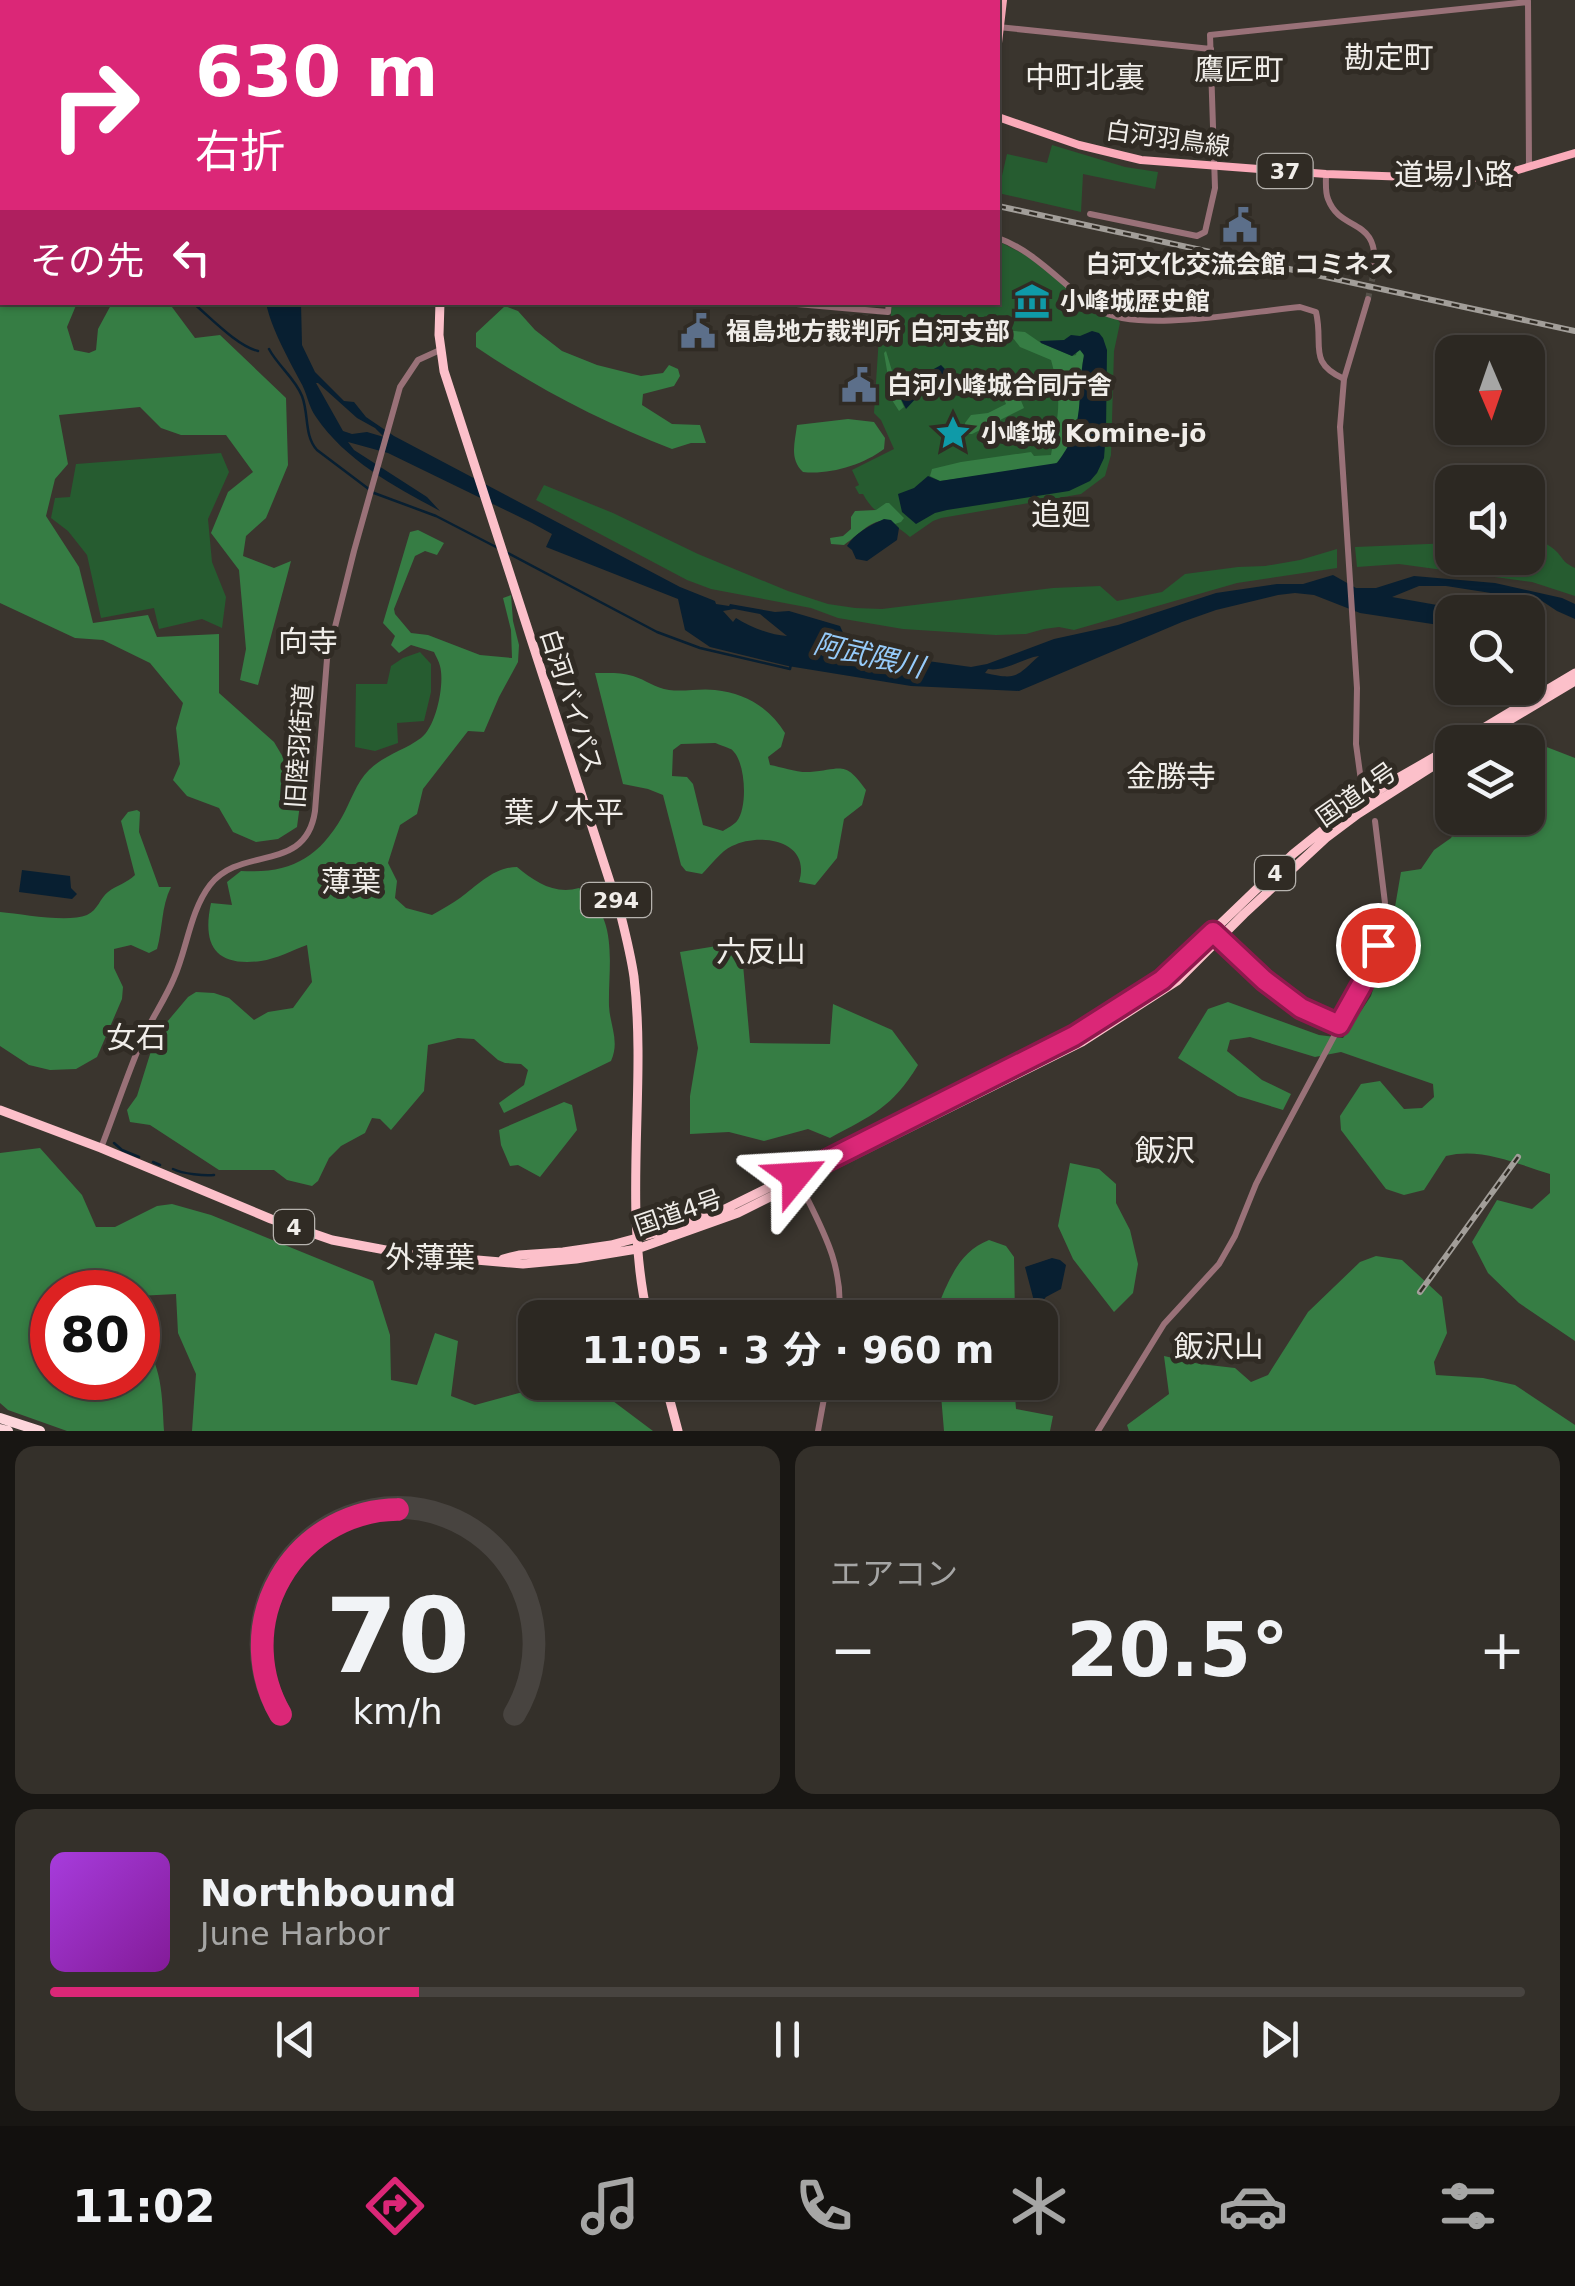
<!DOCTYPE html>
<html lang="ja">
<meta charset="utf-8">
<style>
:root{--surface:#2c2822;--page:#34302a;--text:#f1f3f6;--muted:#a6a6a5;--line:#484440;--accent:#db2777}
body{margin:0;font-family:"DejaVu Sans","Noto Sans JP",sans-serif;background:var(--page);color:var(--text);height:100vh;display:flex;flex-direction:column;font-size:38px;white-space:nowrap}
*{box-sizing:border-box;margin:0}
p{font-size:32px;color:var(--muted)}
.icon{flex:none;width:55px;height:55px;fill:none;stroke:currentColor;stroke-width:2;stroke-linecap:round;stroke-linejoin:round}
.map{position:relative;height:1431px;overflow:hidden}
.drawer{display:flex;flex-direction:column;gap:15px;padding:15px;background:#181613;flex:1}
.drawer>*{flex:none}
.hud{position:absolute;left:0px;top:0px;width:1000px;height:305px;box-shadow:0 2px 8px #0004,0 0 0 2px var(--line);background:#db2777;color:#fff;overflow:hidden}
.needle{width:65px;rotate:178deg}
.buttons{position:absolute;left:1435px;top:335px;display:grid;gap:20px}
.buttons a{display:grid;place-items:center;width:110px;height:110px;border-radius:20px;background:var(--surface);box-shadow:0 2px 8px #0004,0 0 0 2px var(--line);font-size:50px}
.speed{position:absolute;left:30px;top:1270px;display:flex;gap:20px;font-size:50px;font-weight:700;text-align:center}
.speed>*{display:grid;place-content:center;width:130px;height:130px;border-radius:50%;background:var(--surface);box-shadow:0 2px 8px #0004,0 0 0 2px var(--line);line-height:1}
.speed .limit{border:15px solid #d22;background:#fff;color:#111}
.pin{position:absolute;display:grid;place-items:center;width:85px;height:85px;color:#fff;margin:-42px;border:5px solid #fff;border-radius:50%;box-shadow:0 2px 10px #0007}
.me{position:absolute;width:110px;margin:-55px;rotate:63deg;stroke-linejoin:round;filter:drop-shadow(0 0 8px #0008)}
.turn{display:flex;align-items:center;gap:35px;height:210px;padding:0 30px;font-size:45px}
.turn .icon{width:130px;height:130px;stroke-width:2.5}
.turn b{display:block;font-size:70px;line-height:85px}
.then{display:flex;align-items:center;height:95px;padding:0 30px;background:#0003;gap:20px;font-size:38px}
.big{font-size:75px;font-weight:700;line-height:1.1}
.drawer .card{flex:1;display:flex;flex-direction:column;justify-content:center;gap:15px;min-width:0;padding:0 35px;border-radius:20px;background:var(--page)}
.drawer .dial{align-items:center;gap:0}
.dial svg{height:260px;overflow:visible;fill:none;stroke:var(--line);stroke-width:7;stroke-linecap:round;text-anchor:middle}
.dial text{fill:var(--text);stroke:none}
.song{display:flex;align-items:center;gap:30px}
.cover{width:120px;height:120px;border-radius:15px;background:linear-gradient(135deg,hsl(280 70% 55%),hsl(290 70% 35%))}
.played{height:10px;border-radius:5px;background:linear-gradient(90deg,var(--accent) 25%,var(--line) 25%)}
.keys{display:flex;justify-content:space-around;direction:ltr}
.heat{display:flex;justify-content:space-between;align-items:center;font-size:55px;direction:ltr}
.drawer .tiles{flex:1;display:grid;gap:15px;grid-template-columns:1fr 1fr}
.card:last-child{grid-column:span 2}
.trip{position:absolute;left:518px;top:1300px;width:540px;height:100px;border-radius:20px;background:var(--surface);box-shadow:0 2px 8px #0004,0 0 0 2px var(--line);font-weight:700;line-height:100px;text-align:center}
.dock{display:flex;height:160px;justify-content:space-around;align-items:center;background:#12100e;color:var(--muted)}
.dock .icon{width:70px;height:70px}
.dock .on{color:var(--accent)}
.dock b{font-size:45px;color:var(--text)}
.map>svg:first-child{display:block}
.green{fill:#265c30}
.forest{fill:#367d44;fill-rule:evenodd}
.water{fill:#081f31;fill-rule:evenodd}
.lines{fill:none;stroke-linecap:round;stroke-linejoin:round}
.stream{stroke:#081f31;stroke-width:2.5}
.tertiary-tunnel{stroke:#55514a;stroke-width:6;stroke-dasharray:6 3;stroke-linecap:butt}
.tertiary{stroke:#997178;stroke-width:6}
.primary{stroke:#fbabba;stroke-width:8}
.trunk{stroke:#fcc0ca;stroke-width:9}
.motorway{stroke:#fdd5db;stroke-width:10}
.rail-casing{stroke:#a29e99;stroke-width:6}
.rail{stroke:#302b24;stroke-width:2.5;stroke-dasharray:8;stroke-linecap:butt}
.route-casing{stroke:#8e194d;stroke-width:25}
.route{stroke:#db2777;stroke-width:18}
.labels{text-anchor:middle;stroke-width:10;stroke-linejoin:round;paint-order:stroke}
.shield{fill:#302b24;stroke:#b6b3ae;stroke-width:2.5}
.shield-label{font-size:22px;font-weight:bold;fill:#f0ede9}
.street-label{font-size:25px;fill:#f0ede9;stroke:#302b24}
.poi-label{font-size:25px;font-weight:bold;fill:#f0ede9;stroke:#302b24;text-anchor:start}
.water-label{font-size:28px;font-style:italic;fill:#96cbfa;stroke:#302b24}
.quarter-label{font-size:30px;fill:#f0ede9;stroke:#302b24}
</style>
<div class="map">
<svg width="1575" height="1431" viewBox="0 0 1575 1431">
<rect width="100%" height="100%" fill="#3a352e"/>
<path class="green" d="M1052 145 1125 167 1158 172 1155 189 1083 174 1081 212 998 193 1007 154 1047 163Z
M998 241 1027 256 1100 313 1118 320 1120 323 1114 351 1111 455 1105 476 1081 494 941 518 933 521 910 537C894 523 873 514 863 494H859L855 487 859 485 852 470 894 449 881 420 874 413 879 336 890 325 892 303 998 302Z
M221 453 229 472 208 519 212 562 226 597 222 628 202 619 159 629 154 608 101 618 87 555 68 531 51 518 55 498 70 497 76 464Z
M544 485 613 513 698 554 788 591 828 604 855 608 882 609 1053 588 1100 586 1117 601 1162 592 1185 574 1238 567 1265 566 1300 560 1337 549V568L1237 583 1074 630 1059 627 1044 629 1026 634 996 635 903 629 838 618 811 608 711 589 687 580 536 500Z
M1528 537C1537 540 1550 544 1557 552 1565 561 1563 562 1575 568V596L1532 582 1399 564 1357 567 1355 547 1452 543V558H1528Z
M420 652 431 664V692L424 721 397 723 398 743 375 751 355 747 356 684H387L391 666 403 658Z"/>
<path class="forest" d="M0 135 2 136V302L77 303 67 327 74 350 89 353 96 350 98 329 112 303H169L195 338 220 335 286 398 288 465 266 518 246 536 243 556 274 568 291 561 258 685 240 680 246 649 239 570 211 533 228 492 253 472 226 435H181L161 428 140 407 59 415 68 464 55 479 46 516 79 567 93 623 148 615 157 637 219 634V693L274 742 302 789 297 827 278 839 256 842 233 832 219 808 187 796 173 780 180 764 176 728 183 703 150 663 103 640 75 638 0 603Z
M505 306 518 311 535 330 562 351 597 365 641 376 663 373 669 365 678 369 680 376 674 386 643 394 642 405 672 424 700 425 706 443H691L672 449C603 422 538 389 476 347V333Z
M1014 331 1025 332 1041 343 1072 356 1076 355 1077 350H1082L1084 357C1075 392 1089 443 1052 466L940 481 930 476 932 469 961 462 1031 452 1034 456 1051 455C1058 413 1063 403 1051 360L1020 347 1013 338 997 340 989 343 985 337 993 333Z
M886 351 892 371 902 383 898 394 904 407 899 411 892 400 884 353Z
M1002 374 1011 376 1024 408 972 434H966L965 423 971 415 988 413 1006 404 995 378Z
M848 419 874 422 885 438 884 449C863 465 829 475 803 472 789 459 795 442 797 425Z
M886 503H889L904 518 901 522 895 524C877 512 859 535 844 545L831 544 830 538 843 536 851 529V517L855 511 876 510Z
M418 530 444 543 437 555 425 551 415 556 394 609 395 614 411 633 428 635 480 655 512 658 511 630 503 598 511 595 513 621 519 645 518 662 499 697 484 732 468 731 423 789 417 814 400 825 388 863 397 881 395 898 406 908 432 915C442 909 452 904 460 898 478 885 494 867 517 867 535 882 555 895 579 888 620 917 608 963 609 1006 610 1026 620 1041 611 1061L504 1113 499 1103 524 1085 528 1070 521 1064 505 1063 498 1060 474 1039 458 1038 428 1045 424 1091 391 1130 380 1119 372 1118 365 1133 341 1146 329 1158 318 1181 312 1186 287 1180 274 1170H219L150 1125 130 1122 127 1110 137 1096 156 1035 188 997 196 992 214 993 229 998 254 1020 268 1012 293 1008 312 982 307 945C293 950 276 959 261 961 215 967 202 945 211 903L232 905 227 882 241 871C289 874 318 859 342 817 351 801 356 783 369 770 384 755 405 750 421 738 436 727 445 684 440 666 439 661 436 657 434 652L411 645 399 653 391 645 395 636 383 623 410 532Z
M595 673C607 673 621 672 633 676 646 680 655 688 669 690 685 692 700 688 715 690 745 693 770 708 785 733L781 747 768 757 770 765C782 767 797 773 810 772 842 769 845 760 866 790L862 805 844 819 837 858 815 885 799 882C812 840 760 832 732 846 721 851 710 866 702 874L686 871 681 865 663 795 648 789 623 784ZM715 743C716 743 730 749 731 749 746 760 748 807 737 821 735 824 726 829 723 831L703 825 693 784 687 777 672 776 673 750 681 744Z
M1526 742H1527L1544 746 1575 758V1341L1519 1303 1488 1273 1472 1242 1497 1200 1532 1209 1550 1193V1174C1517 1164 1481 1147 1446 1156L1424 1190 1404 1195 1386 1189 1341 1130 1340 1116 1361 1084 1380 1081 1404 1109 1422 1108 1434 1097 1433 1084 1341 1052 1315 1057 1250 1037 1230 1040 1227 1051 1262 1080 1291 1094 1283 1110 1238 1096 1178 1058 1208 1009 1228 1002 1319 1035 1343 1038 1371 996 1390 936 1401 872 1421 869 1434 850 1451 838 1462 818H1528Z
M137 810 140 812 139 832 159 887H171C161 907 163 928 157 949L149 953 131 945 114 949V968L123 987 122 999 97 1057 76 1069 50 1070 29 1065 0 1046V912C23 914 67 923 87 915 98 910 100 898 108 892 117 885 127 883 135 875L121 821 128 812Z
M741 942 750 1043 830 1044 833 1004 892 1030 918 1065C892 1108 872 1115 830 1138L808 1129 764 1141 729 1132 690 1134V1096L698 1048 680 952Z
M564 1102 572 1105 577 1130 540 1177 518 1165 510 1166 501 1145 499 1130Z
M40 1148 82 1195 96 1227H115L157 1206 172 1204 211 1215 373 1281 390 1335 391 1380 417 1385 435 1333 458 1341 451 1396 475 1405 556 1383H589L653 1431H192L196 1374 178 1333 176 1294 138 1296V1292H52V1378H138V1338C163 1360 162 1399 164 1431H67L8 1410 0 1403V1153Z
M1070 1163 1099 1169 1116 1184V1203L1130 1230 1138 1264 1133 1293 1114 1312 1073 1259 1058 1226Z
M989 1240 1006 1246 1014 1257 1015 1317H937L936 1311C948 1282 958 1252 989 1240Z
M1376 1256 1402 1260 1442 1297 1447 1333 1434 1362 1436 1375 1483 1378 1515 1385 1575 1425V1431H1129L1127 1425 1169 1394 1164 1356 1200 1364 1235 1368 1251 1382 1268 1375 1308 1312 1360 1262Z
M940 1383H1014L1016 1409 1053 1416 1050 1431H944Z"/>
<path class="water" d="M266 303 293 306 295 303H301L302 345 315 372 344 401 354 402 366 417 394 436 680 587 715 601 716 604 729 606 730 604 775 612 789 611 840 626 844 635 871 648 906 658 971 667 987 664 1054 639 1118 625 1216 593 1277 584H1303L1333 575 1356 588H1376L1414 576 1495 583 1562 598 1575 604V619L1557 611 1542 601 1446 586H1419L1392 597 1437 605 1444 610 1456 612H1452V627L1360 613 1314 595 1295 593 1278 595 1216 610 1182 622 1019 691 911 686 788 666 710 647 685 630 678 599 546 547 552 534 532 523 388 453 348 442 354 450 427 497 440 511C394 486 346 461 316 417 308 406 307 392 300 381 288 358 271 328 266 303ZM316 383H318L357 418 375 428 384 437 367 432 352 434 343 431ZM734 609 760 614 787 636C770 635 750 627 736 618L733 622 723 611ZM1039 656C1016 677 1017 680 985 673L988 669C1005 672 1023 658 1039 656Z
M1092 331 1099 333 1103 338 1107 350 1106 431 1104 458 1097 473 1090 481 1069 491 947 510 935 513 916 524 902 512 898 494 914 488 928 476 940 481 1057 463C1087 424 1076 398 1084 355L1080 350 1072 356 1041 343 1040 341 1064 340 1071 335 1080 336Z
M941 365 947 371 925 389 923 387 918 392 919 395 906 409 899 395 901 387Z
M884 519 891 520 899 528 897 540 867 561 856 559 852 550 847 546C854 534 870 525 884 519Z
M22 870 70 876 71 888 77 894 72 899 19 892Z
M1052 1258 1060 1260 1066 1265 1061 1289 1046 1297 1041 1303 1034 1301 1025 1267Z"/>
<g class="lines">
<path class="stream" d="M0 105 2 106
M192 302C210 317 237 346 258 351
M269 349C278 366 295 378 302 396 309 414 304 436 317 450L374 493 436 516 496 547
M508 553 657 632 700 648 790 669 791 664
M114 1143 122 1150 139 1157
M153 1162 160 1165
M173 1169C183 1174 205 1176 214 1175"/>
<path class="tertiary-tunnel" d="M1368 299 1374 271"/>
<path class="tertiary" d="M534 0 541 2
M1528 1 1529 167
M318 2V0
M626 2 627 0
M837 2 838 0
M0 25 2 27
M998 27 1211 49
M1326 174C1326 182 1325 192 1328 199 1341 234 1380 215 1374 271
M1090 214 1197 236 1205 232 1215 188 1210 35 1528 2
M998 238C1037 252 1064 287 1099 310 1138 334 1252 311 1300 307L1316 312C1324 346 1307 362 1344 379
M774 302 888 312 889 302
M1362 788 1356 744 1357 688 1340 427 1344 379 1368 299
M1220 938 1265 980 1301 1008 1339 1025
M101 1148C115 1112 127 1075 142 1040 151 1019 165 1000 174 978 187 949 190 911 210 885 241 845 306 874 315 811L327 659 354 551 400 387 418 360 440 350
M799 1182C822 1229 844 1264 839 1318
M818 1431 827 1382
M1098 1431 1164 1324 1219 1264 1235 1236 1256 1184 1276 1145 1362 984 1377 945 1385 903 1375 821"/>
<path class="primary" d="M998 43 1003 0
M998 117 1079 145 1141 160 1326 174 1466 179 1501 175 1575 153"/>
<path class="trunk" d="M551 2 552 0
M440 302 439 335 444 371 621 916C626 936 631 956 634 977 647 1090 622 1206 648 1318
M1460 742 1575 673
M1473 742 1575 681
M0 1110 101 1148 271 1219 332 1240 407 1254 523 1264 576 1259 637 1249 738 1213 1082 1042 1177 981 1244 914 1326 838 1358 814 1452 754
M503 1259 519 1255 563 1252 611 1245 663 1231 725 1209 1074 1037 1162 980 1293 854 1344 813 1391 782 1452 747
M665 1382 678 1431"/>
<path class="motorway" d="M0 1418 40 1431
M0 1429 8 1431"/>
<defs>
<path id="rail" d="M0 89 2 90
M998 206 1575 331
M1420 1292 1518 1157"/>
</defs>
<use href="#rail" class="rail-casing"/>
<use href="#rail" class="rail"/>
</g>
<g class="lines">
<defs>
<path id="route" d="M796 1176 1074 1036 1162 980 1213 932 1264 980 1301 1008 1339 1025 1362 984 1378 945"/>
</defs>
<use href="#route" class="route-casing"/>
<use href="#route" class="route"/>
</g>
<defs>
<symbol id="civic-bare" viewBox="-9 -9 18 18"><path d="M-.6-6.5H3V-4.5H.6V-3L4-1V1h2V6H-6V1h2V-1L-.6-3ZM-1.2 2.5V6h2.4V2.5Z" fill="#5c6f8a" stroke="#302b24" stroke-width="2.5" paint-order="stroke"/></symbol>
<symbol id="museum-bare" viewBox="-9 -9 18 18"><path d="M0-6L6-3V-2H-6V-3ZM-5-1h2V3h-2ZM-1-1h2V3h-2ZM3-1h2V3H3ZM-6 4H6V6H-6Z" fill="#0f9aa8" stroke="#302b24" stroke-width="2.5" paint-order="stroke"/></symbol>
<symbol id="sight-bare" viewBox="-9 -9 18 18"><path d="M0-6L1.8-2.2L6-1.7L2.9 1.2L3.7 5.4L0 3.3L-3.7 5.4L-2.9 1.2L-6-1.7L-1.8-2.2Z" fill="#0f9aa8" stroke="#302b24" stroke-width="2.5" paint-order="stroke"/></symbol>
</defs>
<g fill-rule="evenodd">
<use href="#civic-bare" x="1215" y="200" width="50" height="50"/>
<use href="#museum-bare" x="1007" y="276" width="50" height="50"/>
<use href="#civic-bare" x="673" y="306" width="50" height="50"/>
<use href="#civic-bare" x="834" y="360" width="50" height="50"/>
<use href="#sight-bare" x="928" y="408" width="50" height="50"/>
</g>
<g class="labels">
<g class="shield">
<rect x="1257.5" y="154" width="55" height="34" rx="8"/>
<rect x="1255" y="856" width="40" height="34" rx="8"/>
<rect x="581" y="883" width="70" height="34" rx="8"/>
<rect x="274" y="1210" width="40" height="34" rx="8"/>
</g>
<g class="shield-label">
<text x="1285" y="179">37</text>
<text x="1275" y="881">4</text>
<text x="616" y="908">294</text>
<text x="294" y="1235">4</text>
</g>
<g class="street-label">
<text transform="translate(1168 138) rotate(8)" y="9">白河羽鳥線</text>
<text transform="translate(572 701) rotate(72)" y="9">白河バイパス</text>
<text transform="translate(299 746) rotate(-86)" y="9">旧陸羽街道</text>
<text transform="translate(1356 794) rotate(-35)" y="9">国道4号</text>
<text transform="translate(678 1212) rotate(-19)" y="9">国道4号</text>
</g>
<g class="poi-label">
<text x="1240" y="273" text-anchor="middle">白河文化交流会館 コミネス</text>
<text x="1060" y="310">小峰城歴史館</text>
<text x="726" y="340">福島地方裁判所 白河支部</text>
<text x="887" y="394">白河小峰城合同庁舎</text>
<text x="981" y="442">小峰城 Komine-jō</text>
</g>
<g class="water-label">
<text transform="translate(869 655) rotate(13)" y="10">阿武隈川</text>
</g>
<g class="quarter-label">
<text x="1389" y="68">勘定町</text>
<text x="1239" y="80">鷹匠町</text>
<text x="1085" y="88">中町北裏</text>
<text x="1454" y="185">道場小路</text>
<text x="1061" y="525">追廻</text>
<text x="308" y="652">向寺</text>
<text x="1171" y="787">金勝寺</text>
<text x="564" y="823">葉ノ木平</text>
<text x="351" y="892">薄葉</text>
<text x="761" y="962">六反山</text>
<text x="136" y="1048">女石</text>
<text x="1165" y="1161">飯沢</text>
<text x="430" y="1268">外薄葉</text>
<text x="1219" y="1357">飯沢山</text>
</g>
</g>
</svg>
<div class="buttons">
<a><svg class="needle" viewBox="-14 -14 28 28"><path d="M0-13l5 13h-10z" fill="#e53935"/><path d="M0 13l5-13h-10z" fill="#a6a6a5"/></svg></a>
<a><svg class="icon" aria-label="sound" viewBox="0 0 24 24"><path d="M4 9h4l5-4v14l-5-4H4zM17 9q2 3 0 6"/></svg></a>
<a><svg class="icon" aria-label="search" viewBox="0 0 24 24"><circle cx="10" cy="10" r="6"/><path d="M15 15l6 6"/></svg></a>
<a><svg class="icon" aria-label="layers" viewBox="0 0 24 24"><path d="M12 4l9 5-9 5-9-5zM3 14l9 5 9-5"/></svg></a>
</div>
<div class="speed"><div class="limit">80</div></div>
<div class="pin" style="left:1378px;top:945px;background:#d93025"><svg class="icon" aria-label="arrive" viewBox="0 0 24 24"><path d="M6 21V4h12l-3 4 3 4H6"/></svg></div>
<svg class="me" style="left:796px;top:1176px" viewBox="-20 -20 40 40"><path d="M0-17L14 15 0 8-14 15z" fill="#db2777" stroke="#fff" stroke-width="4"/></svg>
<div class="trip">11:05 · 3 分 · 960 m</div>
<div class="hud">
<div class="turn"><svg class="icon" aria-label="right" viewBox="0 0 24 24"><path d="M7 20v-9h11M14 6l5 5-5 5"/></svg><div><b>630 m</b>右折</div></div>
<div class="then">その先<svg class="icon" aria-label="left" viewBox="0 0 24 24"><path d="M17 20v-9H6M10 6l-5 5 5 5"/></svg></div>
</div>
</div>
<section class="drawer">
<div class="tiles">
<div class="card dial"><svg viewBox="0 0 100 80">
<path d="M14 69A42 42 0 1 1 86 69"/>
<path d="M14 69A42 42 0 0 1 50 6" stroke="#db2777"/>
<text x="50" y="56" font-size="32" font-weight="700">70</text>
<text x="50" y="72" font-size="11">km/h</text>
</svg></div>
<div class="card"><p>エアコン</p>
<div class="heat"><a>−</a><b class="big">20.5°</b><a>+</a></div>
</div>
<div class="card">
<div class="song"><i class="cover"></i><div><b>Northbound</b><p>June Harbor</p></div></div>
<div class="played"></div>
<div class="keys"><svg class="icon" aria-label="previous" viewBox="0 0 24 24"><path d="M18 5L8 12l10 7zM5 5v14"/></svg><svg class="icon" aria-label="pause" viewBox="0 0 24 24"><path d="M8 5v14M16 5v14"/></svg><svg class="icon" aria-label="next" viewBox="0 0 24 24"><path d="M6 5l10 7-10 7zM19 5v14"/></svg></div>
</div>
</div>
</section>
<nav class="dock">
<b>11:02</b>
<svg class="icon on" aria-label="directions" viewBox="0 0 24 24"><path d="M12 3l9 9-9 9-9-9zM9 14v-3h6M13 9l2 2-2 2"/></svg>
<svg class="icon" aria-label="music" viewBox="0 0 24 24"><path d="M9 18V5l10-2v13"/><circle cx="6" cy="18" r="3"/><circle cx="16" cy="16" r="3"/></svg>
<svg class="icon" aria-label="phone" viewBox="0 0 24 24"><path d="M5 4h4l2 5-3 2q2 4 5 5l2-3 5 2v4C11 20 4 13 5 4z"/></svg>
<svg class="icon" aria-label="climate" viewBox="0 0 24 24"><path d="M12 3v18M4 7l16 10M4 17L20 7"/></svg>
<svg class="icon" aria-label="car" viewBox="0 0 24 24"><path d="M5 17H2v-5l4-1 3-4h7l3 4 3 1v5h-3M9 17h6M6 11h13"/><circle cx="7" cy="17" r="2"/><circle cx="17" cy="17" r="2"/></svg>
<svg class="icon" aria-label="filters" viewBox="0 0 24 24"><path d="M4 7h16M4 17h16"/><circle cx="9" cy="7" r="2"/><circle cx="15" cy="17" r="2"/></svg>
</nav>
